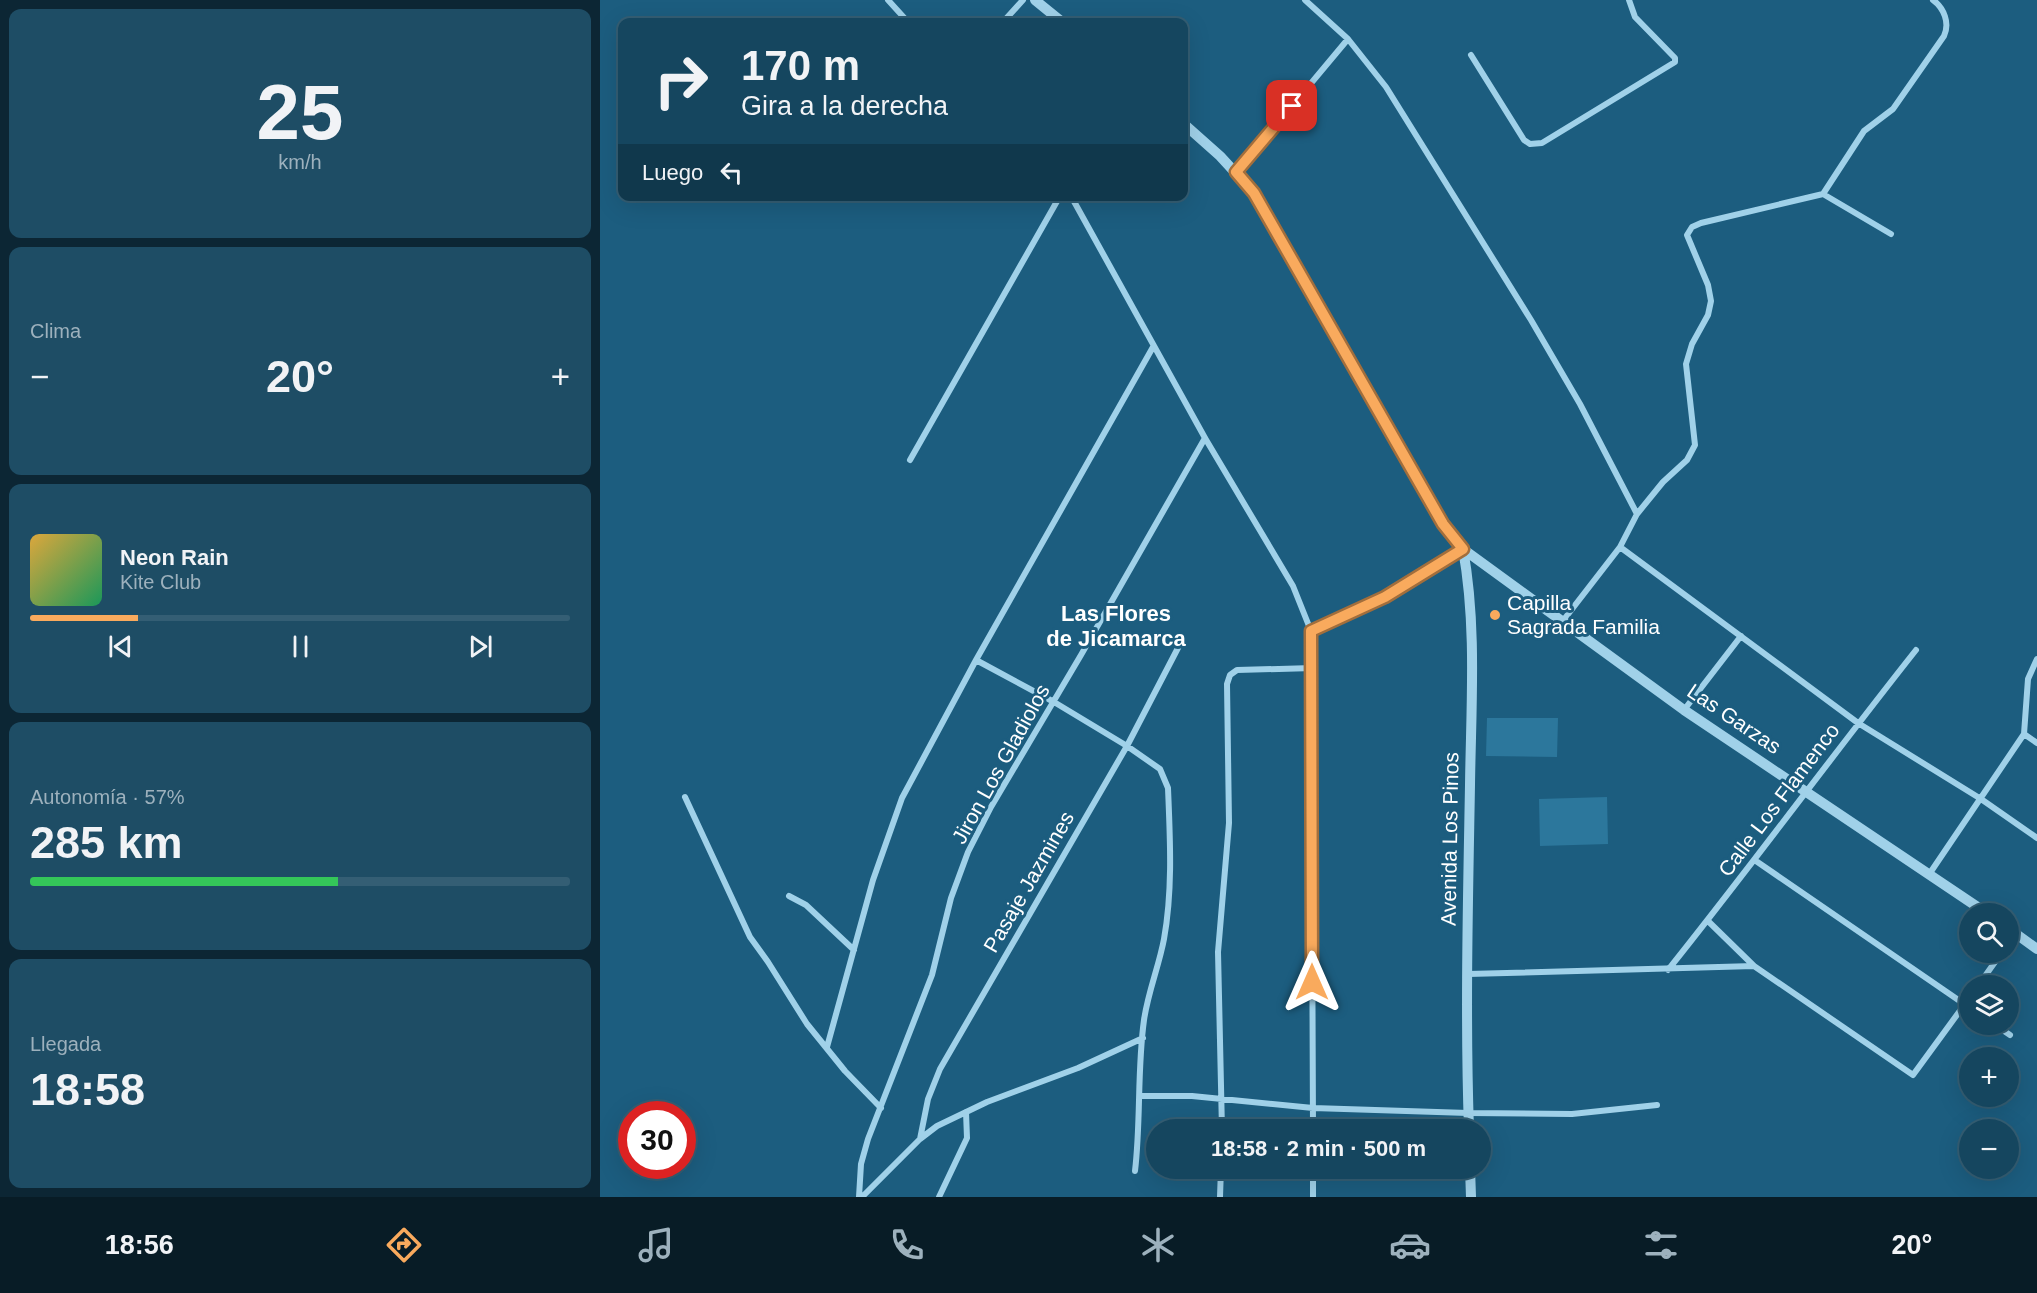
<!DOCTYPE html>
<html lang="es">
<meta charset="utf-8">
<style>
:root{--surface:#15465f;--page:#1e4d65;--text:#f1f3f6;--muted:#9db1bd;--line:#345e74;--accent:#f9aa5d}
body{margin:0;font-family:Helvetica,sans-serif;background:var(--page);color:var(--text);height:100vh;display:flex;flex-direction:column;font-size:22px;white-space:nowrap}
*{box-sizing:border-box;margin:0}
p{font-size:20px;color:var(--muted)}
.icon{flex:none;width:33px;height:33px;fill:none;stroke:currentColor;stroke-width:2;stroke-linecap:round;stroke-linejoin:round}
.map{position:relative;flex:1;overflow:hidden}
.panel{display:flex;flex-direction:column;gap:9px;padding:9px;background:#0c2634;width:600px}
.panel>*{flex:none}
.guide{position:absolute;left:18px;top:18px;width:570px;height:183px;border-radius:12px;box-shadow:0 6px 24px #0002,0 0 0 2px var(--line);background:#15465f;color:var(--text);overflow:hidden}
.buttons{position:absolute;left:1359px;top:903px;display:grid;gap:12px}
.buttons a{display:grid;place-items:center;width:60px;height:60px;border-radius:50%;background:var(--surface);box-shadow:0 6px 24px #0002,0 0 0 2px var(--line);font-size:30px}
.speed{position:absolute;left:18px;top:1101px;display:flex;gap:12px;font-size:30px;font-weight:700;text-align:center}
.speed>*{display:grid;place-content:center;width:78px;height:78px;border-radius:50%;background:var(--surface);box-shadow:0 6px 24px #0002,0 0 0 2px var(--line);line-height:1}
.speed .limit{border:9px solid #d22;background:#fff;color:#111}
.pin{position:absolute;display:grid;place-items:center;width:51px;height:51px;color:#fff;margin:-26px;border-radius:12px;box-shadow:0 3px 9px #0006}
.me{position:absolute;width:66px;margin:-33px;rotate:0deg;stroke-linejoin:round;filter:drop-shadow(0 0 4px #0008)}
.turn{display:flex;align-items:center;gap:21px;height:126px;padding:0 24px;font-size:27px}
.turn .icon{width:78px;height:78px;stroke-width:2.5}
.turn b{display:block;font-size:42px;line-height:51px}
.then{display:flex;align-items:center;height:57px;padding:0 24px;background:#0003;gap:12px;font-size:22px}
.big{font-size:45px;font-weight:800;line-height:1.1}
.panel .widget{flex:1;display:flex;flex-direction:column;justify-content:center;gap:9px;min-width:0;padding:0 21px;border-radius:12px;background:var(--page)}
.panel .dial{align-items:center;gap:0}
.dial b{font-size:78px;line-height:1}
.song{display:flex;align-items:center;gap:18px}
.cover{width:72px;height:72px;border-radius:9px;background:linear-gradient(135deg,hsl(40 70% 55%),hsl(150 70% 35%))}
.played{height:6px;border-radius:3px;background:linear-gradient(90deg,var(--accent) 20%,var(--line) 20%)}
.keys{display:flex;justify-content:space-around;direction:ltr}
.heat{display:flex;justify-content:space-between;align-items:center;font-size:33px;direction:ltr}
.charge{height:9px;border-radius:4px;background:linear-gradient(90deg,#34c759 57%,var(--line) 0)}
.trip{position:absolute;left:546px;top:1119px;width:345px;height:60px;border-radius:30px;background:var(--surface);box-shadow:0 6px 24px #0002,0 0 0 2px var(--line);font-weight:800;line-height:60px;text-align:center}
.menu{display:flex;height:96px;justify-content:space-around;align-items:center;background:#081c26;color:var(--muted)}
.menu .icon{width:42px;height:42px}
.menu .on{color:var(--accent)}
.menu b{font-size:27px;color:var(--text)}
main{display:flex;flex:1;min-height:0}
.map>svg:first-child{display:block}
.green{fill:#2c779c}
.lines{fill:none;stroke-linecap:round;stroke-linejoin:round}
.minor{stroke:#a0d1e9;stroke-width:6}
.tertiary{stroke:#a0d1e9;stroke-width:10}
.route-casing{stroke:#a26e3c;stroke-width:15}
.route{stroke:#f9aa5d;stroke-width:10}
.poi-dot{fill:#f9aa5d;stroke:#1c5d7f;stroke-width:2}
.labels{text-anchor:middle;stroke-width:6;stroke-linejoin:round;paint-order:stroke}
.poi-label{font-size:21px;fill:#fff;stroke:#1c5d7f;text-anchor:start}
.street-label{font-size:21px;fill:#fff;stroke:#1c5d7f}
.neighbourhood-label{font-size:22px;font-weight:bold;fill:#fff;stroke:#1c5d7f}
</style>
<main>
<section class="panel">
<div class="widget dial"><b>25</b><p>km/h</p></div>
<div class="widget"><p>Clima</p>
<div class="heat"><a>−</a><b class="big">20°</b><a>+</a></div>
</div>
<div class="widget">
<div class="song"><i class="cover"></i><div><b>Neon Rain</b><p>Kite Club</p></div></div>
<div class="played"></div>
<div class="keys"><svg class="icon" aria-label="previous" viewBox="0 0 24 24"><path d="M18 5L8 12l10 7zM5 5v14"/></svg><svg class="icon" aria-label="pause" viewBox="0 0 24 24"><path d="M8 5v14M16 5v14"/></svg><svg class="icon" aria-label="next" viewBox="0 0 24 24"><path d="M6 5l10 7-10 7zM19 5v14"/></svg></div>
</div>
<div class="widget"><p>Autonomía · 57%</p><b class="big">285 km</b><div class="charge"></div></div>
<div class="widget"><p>Llegada</p><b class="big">18:58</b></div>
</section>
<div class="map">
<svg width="1437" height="1197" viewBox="0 0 1437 1197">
<rect width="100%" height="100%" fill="#1c5d7f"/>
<path class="green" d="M887 718H958L957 757 886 756Z
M1007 797 1008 844 940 846 939 799Z"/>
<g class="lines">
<path class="minor" d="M288 0 308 22
M705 0 748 39 786 87 931 320 980 404 1037 514
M403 22 423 0
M871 55 924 140 930 144 942 143 1075 62V58L1035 17 1029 0
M636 173 748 39
M1223 194 1291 234
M471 196 605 438 693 586 711 631 713 1130
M310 460 460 196
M1020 547 1258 723 1381 799 1437 838
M962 622 1020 547 1037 514 1063 482 1087 460 1095 445 1086 364 1092 344 1108 315 1111 301 1108 285 1087 235 1092 227 1101 223 1223 194 1264 131 1293 109 1344 36C1350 23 1344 8 1333 0
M711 631 785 597 863 549
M376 660 454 702 527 746 560 769 568 788C570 838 573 889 564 939 559 966 548 992 544 1020 537 1070 541 1121 535 1171
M1084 710 1141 636
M1424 734 1437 743
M85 797 150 937 168 962 207 1024 245 1071 281 1108
M1156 861 1370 1008
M1330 873 1424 734 1428 679 1437 659
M189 896 206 905 254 950
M1108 921 1154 966
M1408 943 1416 933
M1068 970C1152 865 1232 756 1316 650
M868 974 1154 966 1313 1075 1370 997
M1378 986 1402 952
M1394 1024 1410 1035
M227 1047 273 880 302 798 376 660 553 347
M540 1096H592L713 1108 868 1113 972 1114 1057 1105
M622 1130 618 952 629 823 627 684 630 675 637 670 713 668
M320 1139 328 1099 340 1069 527 746 579 646
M259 1197 261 1164 268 1139 332 975 351 898 368 852 391 807 481 655 605 438
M262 1197 320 1139 337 1126 387 1102 478 1068 543 1038
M339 1197 367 1138 366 1112
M620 1197 621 1168
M713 1197V1168"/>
<path class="tertiary" d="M435 0 462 22
M584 124 620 156 654 193 843 524 863 549 1084 710 1388 914
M863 549C877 626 871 707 870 785 868 899 865 1015 869 1130
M1408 928 1437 949
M870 1168 871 1197"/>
</g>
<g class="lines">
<defs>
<path id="route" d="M692 106 636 172 654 193 843 524 863 549 785 597 711 631 712 982"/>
</defs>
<use href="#route" class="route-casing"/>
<use href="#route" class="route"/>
</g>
<circle class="poi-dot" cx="895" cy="615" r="6"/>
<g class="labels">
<g class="poi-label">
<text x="907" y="610">Capilla<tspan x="907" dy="24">Sagrada Familia</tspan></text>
</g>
<g class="street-label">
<text transform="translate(1134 719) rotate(34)" y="7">Las Garzas</text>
<text transform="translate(401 764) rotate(-61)" y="7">Jiron Los Gladiolos</text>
<text transform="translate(1179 800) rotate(-53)" y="7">Calle Los Flamenco</text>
<text transform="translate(850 839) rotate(-89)" y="7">Avenida Los Pinos</text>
<text transform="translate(429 882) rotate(-60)" y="7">Pasaje Jazmines</text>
</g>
<g class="neighbourhood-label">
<text x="516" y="621">Las Flores<tspan x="516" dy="25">de Jicamarca</tspan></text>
</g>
</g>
</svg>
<div class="buttons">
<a><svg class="icon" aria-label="search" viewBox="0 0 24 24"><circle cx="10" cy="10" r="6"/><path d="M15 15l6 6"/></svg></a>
<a><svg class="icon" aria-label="layers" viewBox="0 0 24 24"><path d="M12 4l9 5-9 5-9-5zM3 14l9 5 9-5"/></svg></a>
<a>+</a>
<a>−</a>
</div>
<div class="speed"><div class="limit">30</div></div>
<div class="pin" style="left:692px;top:106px;background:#d93025"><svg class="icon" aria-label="arrive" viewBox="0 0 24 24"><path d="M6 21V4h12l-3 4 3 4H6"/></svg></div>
<svg class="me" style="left:712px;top:982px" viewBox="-20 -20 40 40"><path d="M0-17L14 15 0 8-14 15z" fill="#f9aa5d" stroke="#fff" stroke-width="4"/></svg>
<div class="trip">18:58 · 2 min · 500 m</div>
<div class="guide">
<div class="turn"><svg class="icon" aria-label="right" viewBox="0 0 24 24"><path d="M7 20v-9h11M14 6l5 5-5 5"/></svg><div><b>170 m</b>Gira a la derecha</div></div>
<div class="then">Luego<svg class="icon" aria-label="left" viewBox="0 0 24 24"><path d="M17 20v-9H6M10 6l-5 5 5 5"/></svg></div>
</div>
</div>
</main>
<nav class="menu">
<b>18:56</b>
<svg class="icon on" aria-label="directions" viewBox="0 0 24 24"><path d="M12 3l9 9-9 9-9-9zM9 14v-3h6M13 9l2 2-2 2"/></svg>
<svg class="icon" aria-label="music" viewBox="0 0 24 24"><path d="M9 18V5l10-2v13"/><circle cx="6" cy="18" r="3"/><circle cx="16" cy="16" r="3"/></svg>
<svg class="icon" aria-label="phone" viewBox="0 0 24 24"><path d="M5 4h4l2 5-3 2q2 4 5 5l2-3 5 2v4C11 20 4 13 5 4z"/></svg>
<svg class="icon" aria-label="climate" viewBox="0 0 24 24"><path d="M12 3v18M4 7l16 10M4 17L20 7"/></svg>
<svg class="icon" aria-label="car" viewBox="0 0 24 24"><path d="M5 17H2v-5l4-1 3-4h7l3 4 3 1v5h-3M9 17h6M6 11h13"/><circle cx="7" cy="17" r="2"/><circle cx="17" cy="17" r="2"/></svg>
<svg class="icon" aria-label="filters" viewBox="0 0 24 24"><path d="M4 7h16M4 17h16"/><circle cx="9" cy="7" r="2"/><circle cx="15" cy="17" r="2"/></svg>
<b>20°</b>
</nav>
